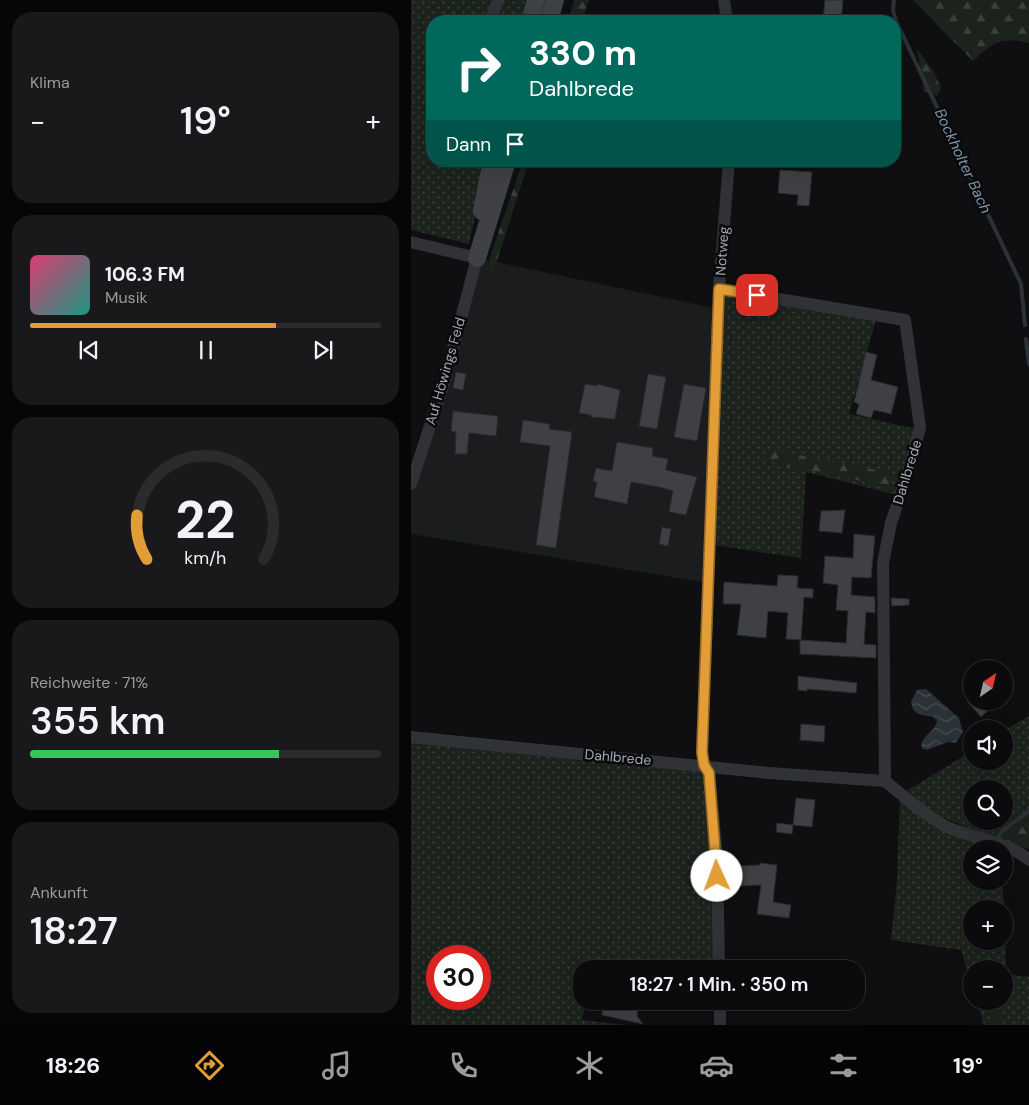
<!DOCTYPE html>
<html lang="de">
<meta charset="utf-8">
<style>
:root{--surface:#0b0b0d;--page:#19191b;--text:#f1f3f6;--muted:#9a9b9d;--line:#2b2b2e;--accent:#e29d36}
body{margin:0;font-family:"DM Sans",sans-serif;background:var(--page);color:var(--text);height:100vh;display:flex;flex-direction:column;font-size:19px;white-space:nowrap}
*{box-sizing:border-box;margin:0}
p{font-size:16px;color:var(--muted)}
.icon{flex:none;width:28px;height:28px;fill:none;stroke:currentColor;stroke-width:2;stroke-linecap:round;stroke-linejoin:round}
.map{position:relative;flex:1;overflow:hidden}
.panel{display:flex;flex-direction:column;gap:12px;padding:12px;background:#060607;width:411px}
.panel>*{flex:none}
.banner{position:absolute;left:15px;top:15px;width:475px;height:152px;border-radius:20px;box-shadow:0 5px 20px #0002,0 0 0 1px var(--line);background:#00695c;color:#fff;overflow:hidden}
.needle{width:32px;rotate:34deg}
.buttons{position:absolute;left:552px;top:660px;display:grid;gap:10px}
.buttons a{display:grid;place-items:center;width:50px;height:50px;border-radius:50%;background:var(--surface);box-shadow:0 5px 20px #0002,0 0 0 1px var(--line);font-size:25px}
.speed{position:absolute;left:15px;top:945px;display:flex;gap:10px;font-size:25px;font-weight:700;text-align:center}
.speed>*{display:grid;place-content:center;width:65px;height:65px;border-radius:50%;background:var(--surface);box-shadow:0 5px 20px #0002,0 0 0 1px var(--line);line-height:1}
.speed .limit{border:8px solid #d22;background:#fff;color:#111}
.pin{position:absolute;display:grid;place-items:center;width:42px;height:42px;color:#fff;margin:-21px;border-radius:10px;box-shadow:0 2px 8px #0006}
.me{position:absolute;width:55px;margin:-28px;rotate:358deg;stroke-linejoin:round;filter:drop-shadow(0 0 4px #0008)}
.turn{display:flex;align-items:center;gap:18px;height:105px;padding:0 20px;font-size:22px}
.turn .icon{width:65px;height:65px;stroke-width:2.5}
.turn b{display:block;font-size:35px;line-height:42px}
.then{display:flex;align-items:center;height:48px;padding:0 20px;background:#0003;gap:10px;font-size:19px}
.big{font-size:38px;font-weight:600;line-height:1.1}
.panel .widget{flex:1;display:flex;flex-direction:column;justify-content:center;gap:8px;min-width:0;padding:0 18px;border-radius:20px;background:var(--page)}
.panel .dial{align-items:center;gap:0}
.dial svg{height:130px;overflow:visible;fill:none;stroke:var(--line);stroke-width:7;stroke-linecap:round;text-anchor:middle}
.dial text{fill:var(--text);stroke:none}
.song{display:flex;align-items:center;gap:15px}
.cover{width:60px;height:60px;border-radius:8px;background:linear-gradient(135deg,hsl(340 70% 55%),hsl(170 70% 35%))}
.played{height:5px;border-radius:2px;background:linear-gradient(90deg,var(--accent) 70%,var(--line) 70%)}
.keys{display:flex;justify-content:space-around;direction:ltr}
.heat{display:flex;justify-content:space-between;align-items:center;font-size:28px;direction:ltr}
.charge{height:8px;border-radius:4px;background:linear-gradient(90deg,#34c759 71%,var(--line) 0)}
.trip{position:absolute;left:162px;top:960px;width:292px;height:50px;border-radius:20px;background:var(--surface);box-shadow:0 5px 20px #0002,0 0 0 1px var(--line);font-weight:600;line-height:50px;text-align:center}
.dock{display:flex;height:80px;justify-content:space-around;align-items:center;background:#040405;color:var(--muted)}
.dock .icon{width:35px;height:35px}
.dock .current{color:var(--accent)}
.dock b{font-size:22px;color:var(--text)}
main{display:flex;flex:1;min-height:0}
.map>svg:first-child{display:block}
.built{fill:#1b1c1d}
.grass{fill:url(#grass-dots);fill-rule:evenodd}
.forest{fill:url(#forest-firs)}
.water{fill:url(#water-waves)}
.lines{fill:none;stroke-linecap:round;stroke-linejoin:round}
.stream{stroke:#2a3238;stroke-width:4}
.building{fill:#3e4043;stroke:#292a2c}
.street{stroke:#313235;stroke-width:12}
.secondary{stroke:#3f4145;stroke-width:18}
.route-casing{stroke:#936623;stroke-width:12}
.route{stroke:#e29d36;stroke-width:9}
.labels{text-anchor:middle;stroke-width:5;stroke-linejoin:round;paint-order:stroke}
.street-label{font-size:14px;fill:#a2a7b0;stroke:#0a0a0b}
.water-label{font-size:15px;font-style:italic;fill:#7a96aa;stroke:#0a0a0b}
</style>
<main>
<section class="panel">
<div class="widget"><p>Klima</p>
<div class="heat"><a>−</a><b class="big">19°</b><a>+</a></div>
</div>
<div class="widget">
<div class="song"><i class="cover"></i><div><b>106.3 FM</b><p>Musik</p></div></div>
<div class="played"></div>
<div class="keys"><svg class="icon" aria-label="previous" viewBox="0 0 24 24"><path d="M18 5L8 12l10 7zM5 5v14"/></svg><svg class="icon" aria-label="pause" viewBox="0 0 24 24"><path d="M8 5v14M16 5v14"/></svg><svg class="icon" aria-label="next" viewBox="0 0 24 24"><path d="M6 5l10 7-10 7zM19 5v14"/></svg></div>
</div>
<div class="widget dial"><svg viewBox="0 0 100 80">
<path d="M14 69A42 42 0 1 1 86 69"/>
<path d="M14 69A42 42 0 0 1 8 42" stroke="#e29d36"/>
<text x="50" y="56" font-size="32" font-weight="700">22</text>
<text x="50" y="72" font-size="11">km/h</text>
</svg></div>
<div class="widget"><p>Reichweite · 71%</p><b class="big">355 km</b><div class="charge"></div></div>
<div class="widget"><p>Ankunft</p><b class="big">18:27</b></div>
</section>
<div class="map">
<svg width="618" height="1025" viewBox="0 0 618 1025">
<defs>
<pattern id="grass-dots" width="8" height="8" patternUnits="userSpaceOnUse" patternTransform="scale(1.25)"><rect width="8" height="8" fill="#1c231d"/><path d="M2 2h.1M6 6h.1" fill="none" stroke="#3a403b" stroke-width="1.8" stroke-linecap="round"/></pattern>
<pattern id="forest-firs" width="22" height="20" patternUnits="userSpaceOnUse" patternTransform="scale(1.25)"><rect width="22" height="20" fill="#1c231d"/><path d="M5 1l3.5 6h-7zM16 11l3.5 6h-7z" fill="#3a403b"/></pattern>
<pattern id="water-waves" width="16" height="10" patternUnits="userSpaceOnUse" patternTransform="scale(1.25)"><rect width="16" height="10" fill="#2a3238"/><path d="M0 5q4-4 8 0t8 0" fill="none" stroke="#464d52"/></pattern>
</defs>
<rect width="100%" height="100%" fill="#0f0f11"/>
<path class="built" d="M66 258 303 308 291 582 0 534V480Z"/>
<path class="grass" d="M0 0H115L110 21H21V161H76L58 244 0 230Z
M314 296 465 320 438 414 505 429 486 495 395 472 390 558 303 545 312 299Z
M618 716V810L588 833 587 838 590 841 530 817 494 792 561 751V761H594V730ZM561 789H594V821H561Z
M0 737 292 767 297 775 304 969H205L180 966 179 969H171V1001H174L171 1020 214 1025H0ZM26 956H69V999H26Z
M489 798 590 849H561V881H591L593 909H561V941H594V936L595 974 618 977V1025H573L566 1001H594V969H561V986L550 950 480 940 486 881Z"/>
<path class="forest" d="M163 0H178L171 21H157Z
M502 0H618V43C590 36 582 42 562 61Z
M506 49 523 72 530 88 526 96 513 91Z
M112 161H118L81 276 78 260Z
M356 449 476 472 485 491 432 476 371 466 353 458Z
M618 812V849L590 841 589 835Z
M573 1001H582L593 1025H582Z"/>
<path class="water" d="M515 689 548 718 552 732 545 743 537 742 516 750 511 748C508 736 525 732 526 721L523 717C512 715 502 716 500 702L506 690Z"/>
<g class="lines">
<path class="stream" d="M483 0 482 10 485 21 610 284 614 325
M615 339 618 364
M588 837 589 833 618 811"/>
</g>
<path class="building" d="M414 0H432L430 21H412Z
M369 170 401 172 398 206 386 205 387 195 367 193Z
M455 352 466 355 460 380 487 387 480 414 463 410 460 418 445 414 448 404 443 402Z
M45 372 55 374 52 390 42 388Z
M237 374 255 377 246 429 228 426Z
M174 384 186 386V384L209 390 204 419 180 417V415L168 413Z
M273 384 295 388 286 441 263 437Z
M42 411 87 416 85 436 58 433 56 454H44L45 432 40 431Z
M112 420 139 424 138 429 161 432 145 548 125 545 139 446 109 442Z
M206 442 242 448 241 456 257 459 255 470 286 477 275 515 258 512 262 491 248 487 220 482 216 504 183 497 186 482 182 481 185 468 201 471Z
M434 510 431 533 408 531 410 511Z
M251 527 260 529 257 546 248 544Z
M443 534 464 536 460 578 441 577 440 595 464 597V613L455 612 453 644 465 645V658L389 654V640L435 643 437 611 425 610 427 585 412 583 414 556 442 558Z
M367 575 387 576 386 588 402 589V598L393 597 390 640 375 639 377 613 357 611 355 638 326 635 330 604H312L313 582 366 586Z
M480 598 498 599V605L481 606Z
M387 676 446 683 445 693 396 689V691L387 690Z
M556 701H587L570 717Z
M390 724 414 726 413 742 389 740Z
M385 798 404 800 401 827 382 825Z
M366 823 382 825 381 834 365 832Z
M349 863 366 865 362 902 380 905 378 918 346 914 350 885 324 886 323 866 349 865Z
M210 1001H228L226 1016 232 1024 191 1015 192 1005 209 1008Z"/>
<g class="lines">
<path class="street" d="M313 0 316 21
M79 21 87 0
M0 242 66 258 32 386 0 484
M0 737 358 773 474 781 472 563 480 523 500 463 509 427 494 320 308 289
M474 781C494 797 513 815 536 827 563 839 595 840 618 860
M308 969 306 857 298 773 293 765 291 752 308 289 318 161
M309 1001V1025"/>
<path class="secondary" d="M119 21 125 0
M138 21 144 0
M71 211 81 161
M66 258 96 161"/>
</g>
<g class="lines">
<defs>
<path id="route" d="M306 876 298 773 293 765 291 752 308 289 346 295"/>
</defs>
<use href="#route" class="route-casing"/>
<use href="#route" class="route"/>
</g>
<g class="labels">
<g class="street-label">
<text transform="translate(311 251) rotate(-86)" y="5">Notweg</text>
<text transform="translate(34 371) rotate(-74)" y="5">Auf Höwings Feld</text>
<text transform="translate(496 472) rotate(-73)" y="5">Dahlbrede</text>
<text transform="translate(207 757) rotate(5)" y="5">Dahlbrede</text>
</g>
<g class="water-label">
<text transform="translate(552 161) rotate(65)" y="5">Bockholter Bach</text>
</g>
</g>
</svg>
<div class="buttons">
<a><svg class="needle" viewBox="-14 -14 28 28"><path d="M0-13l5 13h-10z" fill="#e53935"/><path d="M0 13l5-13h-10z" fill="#9a9b9d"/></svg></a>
<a><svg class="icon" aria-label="sound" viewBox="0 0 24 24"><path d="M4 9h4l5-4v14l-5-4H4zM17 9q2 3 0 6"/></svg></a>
<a><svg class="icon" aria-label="search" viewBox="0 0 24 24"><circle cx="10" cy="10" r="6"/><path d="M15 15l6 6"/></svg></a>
<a><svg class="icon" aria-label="layers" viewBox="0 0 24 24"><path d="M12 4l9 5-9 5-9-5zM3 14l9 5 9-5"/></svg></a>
<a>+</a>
<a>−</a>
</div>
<div class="speed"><div class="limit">30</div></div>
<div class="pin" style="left:346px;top:295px;background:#d93025"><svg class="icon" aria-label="arrive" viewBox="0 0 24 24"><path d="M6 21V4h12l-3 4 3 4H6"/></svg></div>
<svg class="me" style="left:306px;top:876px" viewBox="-20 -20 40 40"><circle r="19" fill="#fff"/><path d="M0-13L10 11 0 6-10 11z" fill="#e29d36"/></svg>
<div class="trip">18:27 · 1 Min. · 350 m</div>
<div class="banner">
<div class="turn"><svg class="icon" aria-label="right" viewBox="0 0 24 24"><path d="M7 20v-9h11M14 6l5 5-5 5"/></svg><div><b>330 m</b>Dahlbrede</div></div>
<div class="then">Dann<svg class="icon" aria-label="arrive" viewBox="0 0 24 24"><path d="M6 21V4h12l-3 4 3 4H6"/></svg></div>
</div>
</div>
</main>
<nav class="dock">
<b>18:26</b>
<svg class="icon current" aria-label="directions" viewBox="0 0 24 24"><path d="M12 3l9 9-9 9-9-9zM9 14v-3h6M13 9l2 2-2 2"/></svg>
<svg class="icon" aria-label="music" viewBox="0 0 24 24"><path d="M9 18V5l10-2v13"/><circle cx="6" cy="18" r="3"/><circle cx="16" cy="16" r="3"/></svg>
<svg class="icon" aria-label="phone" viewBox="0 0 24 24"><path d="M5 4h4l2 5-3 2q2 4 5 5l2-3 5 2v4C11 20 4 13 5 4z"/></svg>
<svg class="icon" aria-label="climate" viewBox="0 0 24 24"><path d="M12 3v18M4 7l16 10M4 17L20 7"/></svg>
<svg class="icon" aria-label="car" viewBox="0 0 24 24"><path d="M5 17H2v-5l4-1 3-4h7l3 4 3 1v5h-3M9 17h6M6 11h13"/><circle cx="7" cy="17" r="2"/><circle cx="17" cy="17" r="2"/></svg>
<svg class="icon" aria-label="filters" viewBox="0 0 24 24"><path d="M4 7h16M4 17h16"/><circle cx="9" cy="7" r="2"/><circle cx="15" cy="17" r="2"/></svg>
<b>19°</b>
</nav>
